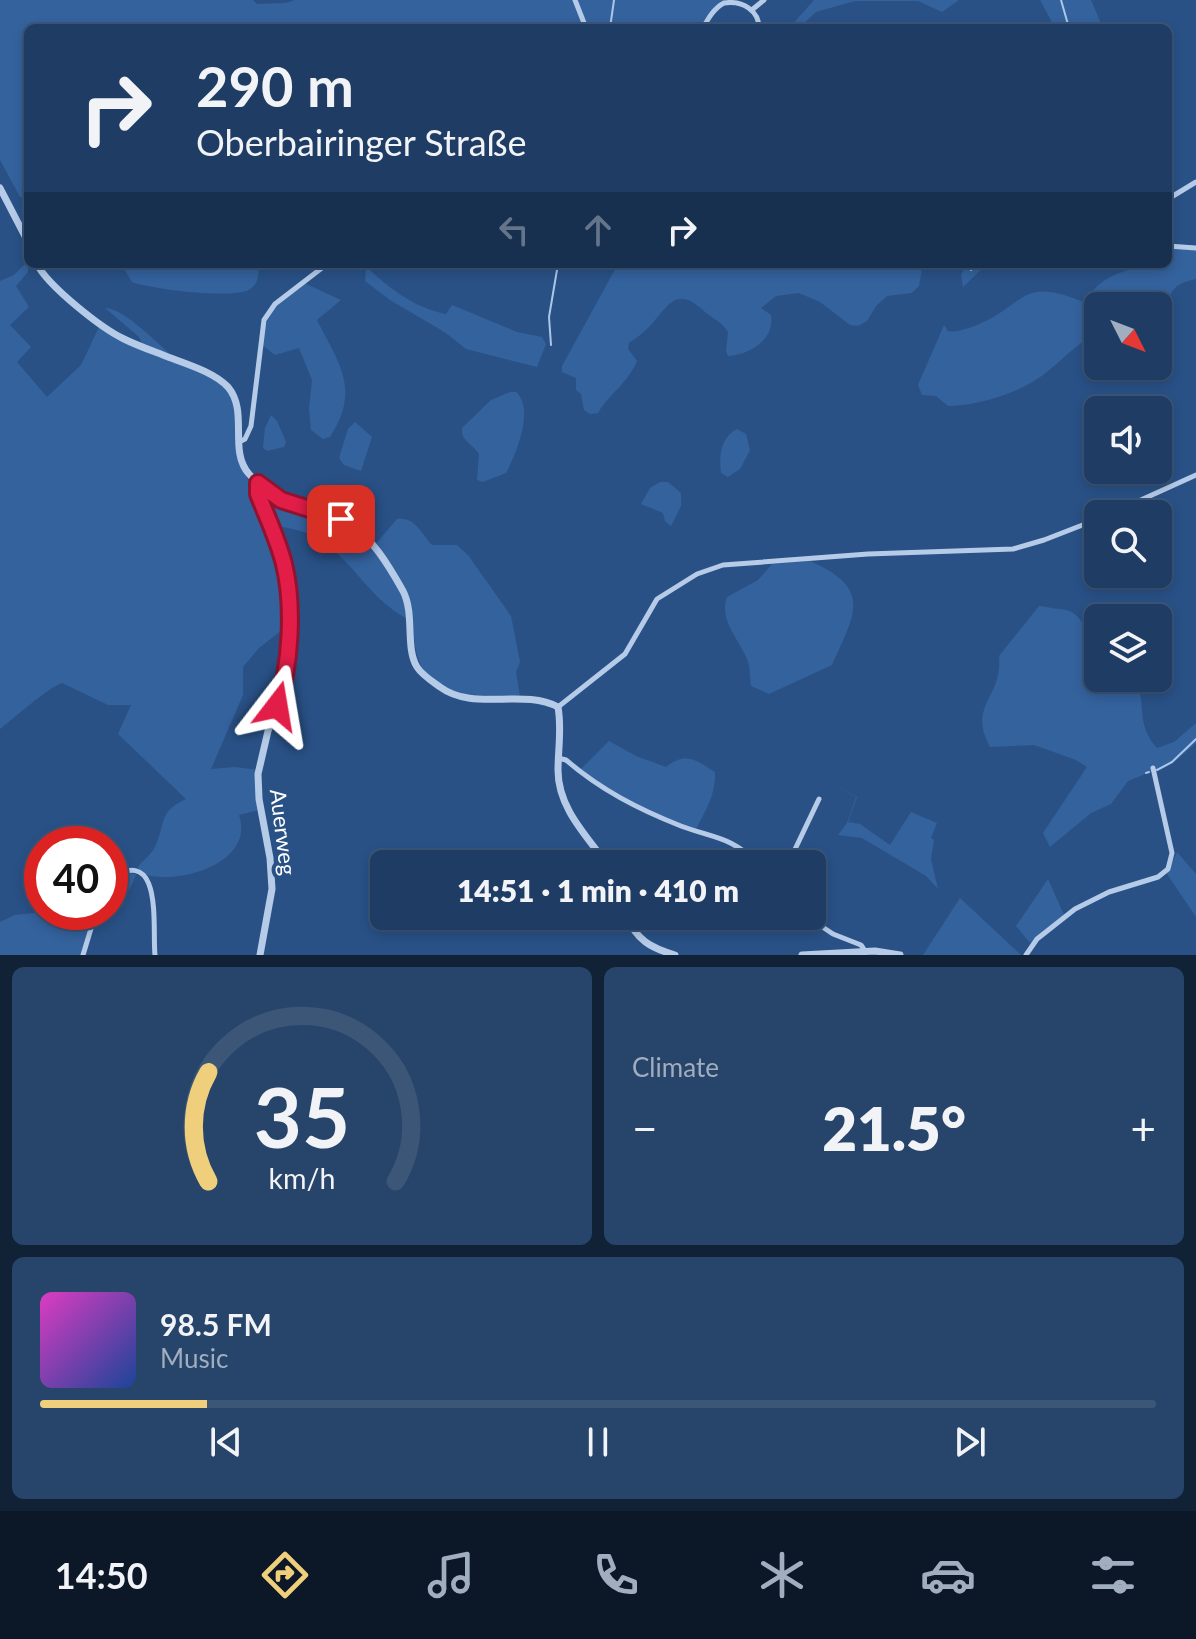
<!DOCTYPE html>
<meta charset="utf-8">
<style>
:root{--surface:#1f3d64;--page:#27446a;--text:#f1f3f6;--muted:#a1aebf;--line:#3c5678;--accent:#efcf7c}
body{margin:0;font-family:Lato,sans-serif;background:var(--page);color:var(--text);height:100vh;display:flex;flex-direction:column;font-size:30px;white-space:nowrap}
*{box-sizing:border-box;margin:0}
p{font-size:26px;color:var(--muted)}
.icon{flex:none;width:44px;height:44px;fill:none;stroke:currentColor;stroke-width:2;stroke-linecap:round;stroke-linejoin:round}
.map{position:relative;height:955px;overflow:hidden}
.drawer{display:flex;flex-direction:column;gap:12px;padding:12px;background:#112237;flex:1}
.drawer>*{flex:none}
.banner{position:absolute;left:24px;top:24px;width:1148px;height:244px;border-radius:12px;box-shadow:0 4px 12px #0003,0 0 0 2px var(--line);background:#1f3d64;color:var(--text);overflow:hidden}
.needle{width:52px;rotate:132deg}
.tools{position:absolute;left:1084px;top:292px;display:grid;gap:16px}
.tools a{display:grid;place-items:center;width:88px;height:88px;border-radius:12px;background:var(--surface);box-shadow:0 4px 12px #0003,0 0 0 2px var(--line);font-size:40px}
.speed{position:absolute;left:24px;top:826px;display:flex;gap:16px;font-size:40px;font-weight:700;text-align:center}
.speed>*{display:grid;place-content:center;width:104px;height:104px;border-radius:50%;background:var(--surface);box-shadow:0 4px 12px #0003,0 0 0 2px var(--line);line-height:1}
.speed .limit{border:12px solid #d22;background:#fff;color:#111}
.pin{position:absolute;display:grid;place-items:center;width:68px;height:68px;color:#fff;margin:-34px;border-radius:16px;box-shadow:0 4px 12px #0006}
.me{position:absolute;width:88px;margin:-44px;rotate:14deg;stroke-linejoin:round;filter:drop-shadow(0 0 6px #0008)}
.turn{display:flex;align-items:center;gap:28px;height:168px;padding:0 40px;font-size:36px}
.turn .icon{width:104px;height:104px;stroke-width:2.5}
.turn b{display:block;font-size:56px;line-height:68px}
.lanes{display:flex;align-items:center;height:76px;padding:0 40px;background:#0003;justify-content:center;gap:40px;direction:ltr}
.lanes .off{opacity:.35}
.big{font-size:60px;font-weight:800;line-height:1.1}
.drawer .card{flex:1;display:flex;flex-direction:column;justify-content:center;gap:12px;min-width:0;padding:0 28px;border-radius:12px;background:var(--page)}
.drawer .dial{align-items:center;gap:0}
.dial svg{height:208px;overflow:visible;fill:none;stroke:var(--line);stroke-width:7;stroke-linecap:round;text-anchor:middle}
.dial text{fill:var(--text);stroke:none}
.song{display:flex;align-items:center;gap:24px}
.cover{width:96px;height:96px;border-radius:12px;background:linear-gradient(135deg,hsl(310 70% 55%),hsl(220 70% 35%))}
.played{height:8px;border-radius:4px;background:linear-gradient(90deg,var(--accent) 15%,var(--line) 15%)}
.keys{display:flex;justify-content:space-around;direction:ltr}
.heat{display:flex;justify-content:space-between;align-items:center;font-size:44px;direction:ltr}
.drawer .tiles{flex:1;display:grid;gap:12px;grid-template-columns:1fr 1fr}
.card:last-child{grid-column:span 2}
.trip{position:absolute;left:370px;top:850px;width:456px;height:80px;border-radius:12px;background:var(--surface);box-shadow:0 4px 12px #0003,0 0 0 2px var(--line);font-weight:800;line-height:80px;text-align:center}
.dock{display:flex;height:128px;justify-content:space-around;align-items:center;background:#0c1828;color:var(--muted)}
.dock .icon{width:56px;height:56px}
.dock .current{color:var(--accent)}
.dock b{font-size:36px;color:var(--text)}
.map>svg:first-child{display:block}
.green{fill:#34629d}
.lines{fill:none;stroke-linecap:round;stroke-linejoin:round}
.stream{stroke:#aac6e8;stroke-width:2}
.minor{stroke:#b5cbe8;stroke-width:5}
.tertiary{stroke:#b5cbe8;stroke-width:7}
.route-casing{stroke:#92132f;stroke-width:20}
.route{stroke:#e11d48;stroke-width:14}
.labels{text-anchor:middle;stroke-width:8;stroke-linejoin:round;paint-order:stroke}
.street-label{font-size:22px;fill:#fff;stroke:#295186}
</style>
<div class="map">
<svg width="1196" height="955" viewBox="0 0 1196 955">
<rect width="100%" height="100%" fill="#295186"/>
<path class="green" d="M0 0H253L257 4 286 3 295 0H726L702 28H28V197H20L0 160Z
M814 0H959L942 12 918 1H855L816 12 799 28 791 26Z
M1040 0H1091L1103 28H1055Z
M1168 248 1196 250V279C1175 284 1171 288 1166 309L1158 314V306H1098V333C1076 343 1062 361 1043 375 1017 394 979 405 948 406L936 396 922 395 918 385 944 325 948 331C956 333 963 329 972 327 1026 307 1019 274 1085 303 1097 274 1139 264 1168 264Z
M28 261V272L16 286 29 307 10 325 31 347 17 362 47 397 81 365 100 325 210 377 227 389 234 406 242 467 269 526 283 568 286 627 259 648 243 667V695L211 769 235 767 258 770 259 810 239 815C256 864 174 887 140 873L138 867C143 860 151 855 155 847 166 823 158 812 186 799L118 734 131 705H108L62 683C49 687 14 718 0 729V281L14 275Z
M121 264H255L259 267C258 276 259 283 250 289 235 300 151 289 132 282Z
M618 264H923L919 286 912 293 887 296 876 306 867 321 858 326 850 325 820 302 799 293 776 296 761 308 771 315C775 340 749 355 728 356L726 351 728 332C722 322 713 319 704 311 676 285 669 305 649 327 643 333 636 338 629 343L628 349 637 361C628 383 609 394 598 413L590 414 584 410 581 394 576 390V378L562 372V366Z
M966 264H987L963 287 961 275Z
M366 266C388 288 415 308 446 314L452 305 517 332 542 337 546 344 537 367 466 349 446 333 390 300 365 281Z
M304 283 341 300 317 320C339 364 361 389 330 437L323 439 311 430 309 409 312 380 299 348 275 355 262 345C265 311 279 303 304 283Z
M105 308C126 309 157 344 174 357L143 345 139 337Z
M510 392H516C535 409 516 454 506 473L483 482 477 480 479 454C473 444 460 441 462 428L491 400Z
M271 415 277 421 286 442 284 447 267 451 263 448 265 428Z
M355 422 372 437 361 471 344 465 339 458 348 429Z
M737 429 746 434 750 450 740 469 728 477 721 473C719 456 720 438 737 429Z
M660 482H668L681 493V506L671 526 665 521 663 513 641 504 650 488Z
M262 491 285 504 350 526 372 548 397 519C415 516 421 533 432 545H457L468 555 511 616 520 662 516 672 520 697 457 694C418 679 415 658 413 621 372 605 353 558 314 536 302 530 285 528 272 524L261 492Z
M810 561C874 589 854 615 832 665L769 694 751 686C750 679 750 672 749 665 743 642 718 623 727 597L758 580 772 564Z
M1039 606C1046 606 1052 609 1059 609 1082 610 1082 628 1098 643V678H1136C1147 706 1135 723 1157 748L1174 742 1196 723V743L1173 763 1128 781 1111 804 1091 813 1050 847 1043 833 1087 767 1076 760 1034 745 990 747C967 704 1003 699 999 656Z
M609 741 636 756 666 767C686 751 696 760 715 772 716 794 706 810 696 829L619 798 580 770Z
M831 783 857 797 848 822 860 824 890 845 911 812 937 823 931 838 934 840 931 859 938 889 926 876 862 838 838 835 847 823 856 797Z
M1177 852 1196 874V917L1167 874Z
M126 873 136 874C128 900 111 910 92 929L97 912H110V880Z
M1048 879 1064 915 1030 943 1016 926Z
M960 898 1021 955H923Z
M43 912H93L81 955H0V922L15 915Z"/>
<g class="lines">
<path class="stream" d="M1061 0 1069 28
M610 28 614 0
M971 270 976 264
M551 345 549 317 558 264
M1157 770 1172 762 1196 739
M1146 773 1149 772"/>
<path class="minor" d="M575 0 586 28
M753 9 764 0
M703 28C708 19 714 8 724 3 743 0 759 11 759 28
M1168 199 1196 182
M1168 246 1196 248
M239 442 245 439 251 426 264 320 275 304 327 264
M1110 514 1196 475
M558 707 625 654 657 599 697 574 723 565 868 554 1013 549 1044 540 1098 519
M558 758 566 760C601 790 638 809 681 826 716 839 730 836 759 864
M788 864 819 799
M110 879C164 843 152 929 155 955
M806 916 833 934 861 945 865 951
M83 955 96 912
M1026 955 1037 939 1075 909 1109 892 1158 877 1168 869 1172 853 1153 768"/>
<path class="tertiary" d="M0 188 28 242
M37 264C48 286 101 328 124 339 136 345 150 350 163 355 183 363 213 371 228 387 249 412 228 450 249 474 280 509 309 502 345 521 371 535 389 566 403 591 415 614 405 648 417 667 422 675 433 682 440 687 474 712 522 688 558 707 562 729 558 749 558 770 558 808 586 835 607 864
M258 483V494L284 564 288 604 286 678 268 731 258 774 259 799 270 858 272 889 260 955
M627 916C636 940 651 948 675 955
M802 955 875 951 900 955"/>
</g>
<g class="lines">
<defs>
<path id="route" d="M277 706C291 666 294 605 284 564 278 540 267 517 258 494V483L281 500 341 519"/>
</defs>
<use href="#route" class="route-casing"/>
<use href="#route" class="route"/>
</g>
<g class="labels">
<g class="street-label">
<text transform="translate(283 832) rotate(83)" y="8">Auerweg</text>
</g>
</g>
</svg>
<div class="tools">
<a><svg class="needle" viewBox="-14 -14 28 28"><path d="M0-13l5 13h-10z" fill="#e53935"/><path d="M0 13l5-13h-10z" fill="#a1aebf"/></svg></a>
<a><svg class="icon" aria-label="sound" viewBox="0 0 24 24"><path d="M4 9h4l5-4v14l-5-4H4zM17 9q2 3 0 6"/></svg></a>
<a><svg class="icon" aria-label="search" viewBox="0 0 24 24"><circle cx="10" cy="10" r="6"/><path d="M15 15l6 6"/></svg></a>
<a><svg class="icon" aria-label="layers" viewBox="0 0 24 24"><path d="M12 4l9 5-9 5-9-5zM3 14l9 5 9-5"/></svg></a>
</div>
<div class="speed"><div class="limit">40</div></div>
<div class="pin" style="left:341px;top:519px;background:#d93025"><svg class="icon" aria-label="arrive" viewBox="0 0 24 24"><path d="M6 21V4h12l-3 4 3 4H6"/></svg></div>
<svg class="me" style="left:277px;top:706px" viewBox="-20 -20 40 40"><path d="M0-17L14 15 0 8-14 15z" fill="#e11d48" stroke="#fff" stroke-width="4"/></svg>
<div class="trip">14:51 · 1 min · 410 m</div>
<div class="banner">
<div class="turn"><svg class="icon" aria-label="right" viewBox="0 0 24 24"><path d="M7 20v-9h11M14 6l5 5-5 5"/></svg><div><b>290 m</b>Oberbairinger Straße</div></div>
<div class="lanes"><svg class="icon off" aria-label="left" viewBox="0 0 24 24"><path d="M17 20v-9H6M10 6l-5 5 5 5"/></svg><svg class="icon off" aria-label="ahead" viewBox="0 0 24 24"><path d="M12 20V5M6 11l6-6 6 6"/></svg><svg class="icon" aria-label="right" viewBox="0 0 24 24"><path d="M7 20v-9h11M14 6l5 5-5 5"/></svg></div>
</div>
</div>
<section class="drawer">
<div class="tiles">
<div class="card dial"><svg viewBox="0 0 100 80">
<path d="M14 69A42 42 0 1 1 86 69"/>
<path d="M14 69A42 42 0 0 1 14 27" stroke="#efcf7c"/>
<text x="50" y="56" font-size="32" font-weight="700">35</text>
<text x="50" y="72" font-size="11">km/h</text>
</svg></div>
<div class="card"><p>Climate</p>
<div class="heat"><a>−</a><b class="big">21.5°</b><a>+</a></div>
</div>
<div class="card">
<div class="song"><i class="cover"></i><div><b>98.5 FM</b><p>Music</p></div></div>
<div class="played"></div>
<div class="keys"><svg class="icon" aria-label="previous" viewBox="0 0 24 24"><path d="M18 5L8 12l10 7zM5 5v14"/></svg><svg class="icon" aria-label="pause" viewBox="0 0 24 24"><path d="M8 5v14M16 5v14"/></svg><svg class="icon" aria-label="next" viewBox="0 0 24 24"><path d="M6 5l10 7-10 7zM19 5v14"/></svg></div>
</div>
</div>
</section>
<nav class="dock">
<b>14:50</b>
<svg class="icon current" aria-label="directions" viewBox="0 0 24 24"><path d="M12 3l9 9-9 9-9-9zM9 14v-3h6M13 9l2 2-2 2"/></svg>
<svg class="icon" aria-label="music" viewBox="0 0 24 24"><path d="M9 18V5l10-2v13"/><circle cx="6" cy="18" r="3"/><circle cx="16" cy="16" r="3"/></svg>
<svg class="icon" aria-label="phone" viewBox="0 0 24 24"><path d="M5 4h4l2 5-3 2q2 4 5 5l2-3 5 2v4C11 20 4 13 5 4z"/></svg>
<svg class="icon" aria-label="climate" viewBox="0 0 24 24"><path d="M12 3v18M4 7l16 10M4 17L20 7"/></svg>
<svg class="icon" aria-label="car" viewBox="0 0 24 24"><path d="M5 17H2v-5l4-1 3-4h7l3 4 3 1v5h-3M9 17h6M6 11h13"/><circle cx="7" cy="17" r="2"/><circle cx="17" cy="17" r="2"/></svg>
<svg class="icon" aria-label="filters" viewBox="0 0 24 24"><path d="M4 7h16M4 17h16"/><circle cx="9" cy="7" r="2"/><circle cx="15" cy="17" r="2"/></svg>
</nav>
